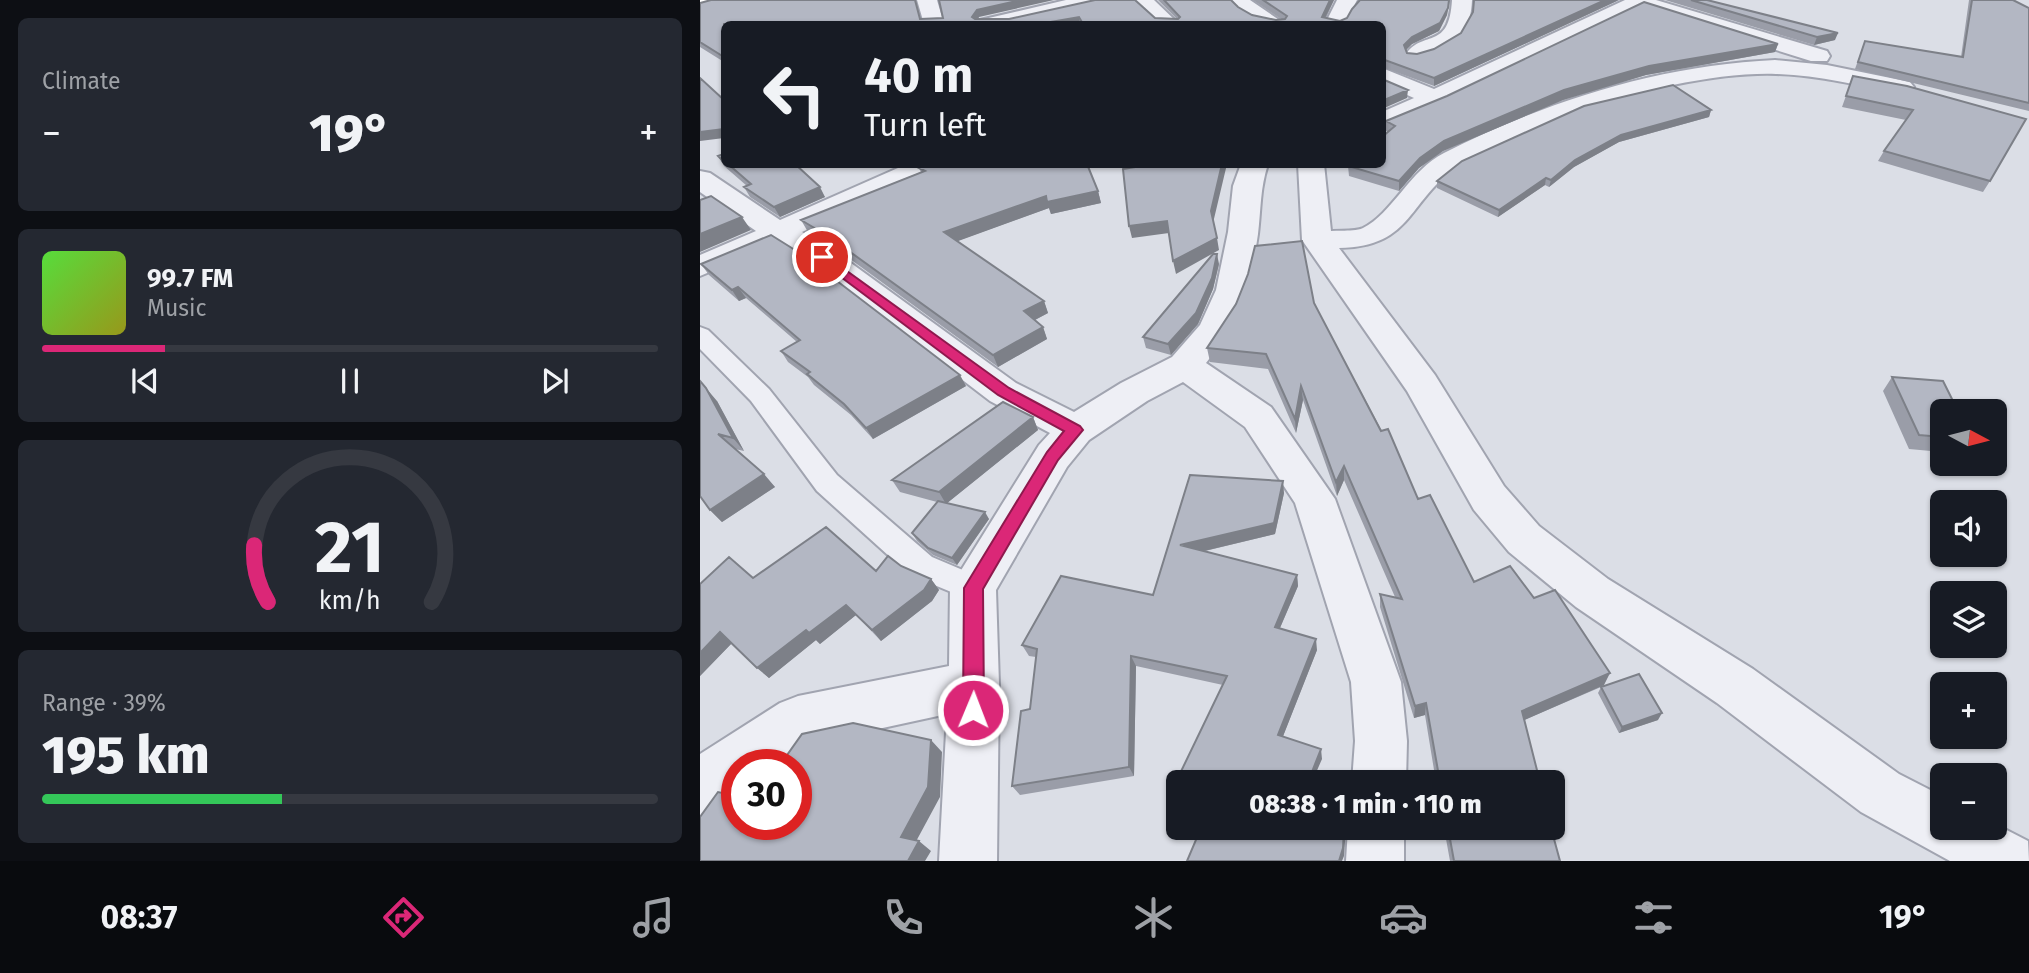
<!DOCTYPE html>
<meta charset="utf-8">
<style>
:root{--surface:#171b24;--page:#242831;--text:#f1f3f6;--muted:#9ea1a6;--line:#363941;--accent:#db2777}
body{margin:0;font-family:"Fira Sans",sans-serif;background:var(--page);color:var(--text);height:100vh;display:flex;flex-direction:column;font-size:26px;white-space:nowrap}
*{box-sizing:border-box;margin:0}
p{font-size:23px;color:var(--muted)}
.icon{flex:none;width:38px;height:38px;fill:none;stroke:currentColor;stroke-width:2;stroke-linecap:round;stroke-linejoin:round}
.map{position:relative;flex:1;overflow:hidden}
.details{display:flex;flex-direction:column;gap:18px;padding:18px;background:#0d0f14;width:700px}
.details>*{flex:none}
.guide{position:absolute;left:21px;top:21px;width:665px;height:147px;border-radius:10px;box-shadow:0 2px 5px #0004;background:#171b24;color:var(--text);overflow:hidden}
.needle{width:46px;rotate:97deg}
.tools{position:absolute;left:1230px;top:399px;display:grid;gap:14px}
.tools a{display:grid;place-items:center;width:77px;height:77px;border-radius:10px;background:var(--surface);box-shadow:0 2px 5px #0004;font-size:35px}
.speed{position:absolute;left:21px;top:749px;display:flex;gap:14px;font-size:35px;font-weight:700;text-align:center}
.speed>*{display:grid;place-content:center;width:91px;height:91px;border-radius:50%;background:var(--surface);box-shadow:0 2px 5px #0004;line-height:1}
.speed .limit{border:10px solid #d22;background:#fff;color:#111}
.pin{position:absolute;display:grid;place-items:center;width:60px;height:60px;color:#fff;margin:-30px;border:4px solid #fff;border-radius:50%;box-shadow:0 2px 7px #0007}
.me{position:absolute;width:77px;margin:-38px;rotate:1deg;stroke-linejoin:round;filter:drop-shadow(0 0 5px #0008)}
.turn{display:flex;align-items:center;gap:24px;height:147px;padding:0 28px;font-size:32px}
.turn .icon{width:91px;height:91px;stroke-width:2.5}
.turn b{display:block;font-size:49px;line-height:60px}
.big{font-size:52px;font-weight:800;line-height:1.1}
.details .tile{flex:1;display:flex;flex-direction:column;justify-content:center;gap:10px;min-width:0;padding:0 24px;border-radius:10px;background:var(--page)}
.details .dial{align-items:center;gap:0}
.dial svg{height:182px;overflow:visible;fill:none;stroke:var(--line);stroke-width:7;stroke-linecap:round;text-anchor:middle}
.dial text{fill:var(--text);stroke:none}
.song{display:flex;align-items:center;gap:21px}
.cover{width:84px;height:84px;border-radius:10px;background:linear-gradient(135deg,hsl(110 70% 55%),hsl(60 70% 35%))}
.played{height:7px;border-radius:4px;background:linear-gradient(90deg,var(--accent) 20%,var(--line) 20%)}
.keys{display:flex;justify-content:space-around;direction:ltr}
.heat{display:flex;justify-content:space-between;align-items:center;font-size:38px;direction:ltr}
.charge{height:10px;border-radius:5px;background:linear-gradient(90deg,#34c759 39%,var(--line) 0)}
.trip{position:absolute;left:466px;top:770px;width:399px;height:70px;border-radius:10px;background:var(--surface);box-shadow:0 2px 5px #0004;font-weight:800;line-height:70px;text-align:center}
.tab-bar{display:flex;height:112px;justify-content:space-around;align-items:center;background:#090b0e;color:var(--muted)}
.tab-bar .icon{width:49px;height:49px}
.tab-bar .current{color:var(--accent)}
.tab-bar b{font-size:32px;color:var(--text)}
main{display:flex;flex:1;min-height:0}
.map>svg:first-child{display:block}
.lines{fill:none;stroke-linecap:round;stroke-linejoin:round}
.service-casing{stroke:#a1a4b0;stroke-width:4}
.minor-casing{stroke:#a1a4b0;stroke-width:4}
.primary-casing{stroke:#9ba1b2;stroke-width:4}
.service{fill:#eeeff5;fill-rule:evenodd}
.minor{fill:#eeeff5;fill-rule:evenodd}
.primary{fill:#fff;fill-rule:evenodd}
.wall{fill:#9a9da8}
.shaded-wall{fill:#7d8088}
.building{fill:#b3b7c3;stroke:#7d8088;stroke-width:2}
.route{fill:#db2777;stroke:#8e194d;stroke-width:2}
</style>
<main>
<section class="details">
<div class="tile"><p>Climate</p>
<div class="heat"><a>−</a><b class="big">19°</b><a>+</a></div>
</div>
<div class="tile">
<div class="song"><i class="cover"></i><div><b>99.7 FM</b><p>Music</p></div></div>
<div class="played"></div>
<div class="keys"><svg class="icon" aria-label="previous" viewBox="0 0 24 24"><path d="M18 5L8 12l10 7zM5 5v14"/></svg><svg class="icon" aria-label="pause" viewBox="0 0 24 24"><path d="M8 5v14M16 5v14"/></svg><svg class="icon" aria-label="next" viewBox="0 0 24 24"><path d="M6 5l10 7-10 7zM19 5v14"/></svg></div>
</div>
<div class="tile dial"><svg viewBox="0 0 100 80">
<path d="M14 69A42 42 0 1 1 86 69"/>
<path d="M14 69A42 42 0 0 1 8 44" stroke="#db2777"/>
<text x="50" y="56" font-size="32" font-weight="700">21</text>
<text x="50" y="72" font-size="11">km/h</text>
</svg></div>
<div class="tile"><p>Range · 39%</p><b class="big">195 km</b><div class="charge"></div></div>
</section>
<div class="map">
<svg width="1329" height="861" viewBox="0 0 1329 861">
<rect width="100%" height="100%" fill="#dbdee6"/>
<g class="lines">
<defs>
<path id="service" d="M0 327 8 330 69 389 137 475 232 557 284 579 288 588 284 597 273 601 210 575 117 491 51 401 0 349Z"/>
<path id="minor" d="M217 0H237L244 24H224Z
M366 0H402L399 4 311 24H277L280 20Z
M433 0H454L479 24H458Z
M528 0H550L585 24C562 26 543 20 528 0Z
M637 0H657L645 24H625Z
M752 0H772C771 27 761 42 736 53 727 58 720 61 709 59L706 54C724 29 749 51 752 0Z
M925 0H956L1127 51 1130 56 1127 61H1111L942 8 745 103 682 129V112L714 98 682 84V68L734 89Z
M1075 60 1127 65 1210 82 1214 87 1210 92 1202 94C1160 86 1118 75 1076 74 1018 72 937 91 882 110 859 118 837 131 814 141 797 149 777 156 761 165 707 198 715 247 639 248L735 375 804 486 839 526 908 579 1053 669 1199 774 1242 796V828H1295V824L1328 841 1329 861H1250L1161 812 1017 703 876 607 809 552 774 510 707 391 602 240 598 164H624L631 231C641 230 654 232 663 228 692 214 710 170 744 153 847 101 960 65 1075 60Z
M207 164H243L239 170 102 232 133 250 316 383 374 412 421 383 472 357 500 325 516 290 528 232 533 186 541 164H568C560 188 561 210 558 234 550 289 541 319 506 363L571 407 635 499 701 682 707 741 706 782H652L655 741 651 682 595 503 545 427 483 382 447 401 389 440 367 467 296 590 299 685 297 861H239L247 714 109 744 78 765H37V793L19 809 0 817V754L80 703 98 696 249 666 250 588 339 445 350 433 290 401 111 264 78 243 0 276V255L56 231 0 192V171L10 173 80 220Z
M648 828H704V861H646Z"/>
<path id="primary" d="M0 0H20L17 4 0 9Z"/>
</defs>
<use href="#service" class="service-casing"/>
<use href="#minor" class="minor-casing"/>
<use href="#primary" class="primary-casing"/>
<use href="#service" class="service"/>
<use href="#minor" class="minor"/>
<use href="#primary" class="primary"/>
</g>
<path class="wall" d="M11 0H215L220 19 279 17 278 19H477L458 0H531L538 7 552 15 576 20 581 19 553 0H634L626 18 640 21 647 18 660 0H750L747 15 739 31 712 44 706 50 707 53 717 54 919 0 734 86 682 67V24H24V62L0 47V3Z
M965 0H1007L1135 40 1114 45Z
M1269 0H1313L1329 8V111L1155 69 1165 41 1261 57Z
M1078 44 1075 52 946 75 863 100 743 151 719 168 699 191 649 176 648 166 688 132 685 130 686 121Z
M1153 76 1207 86 1290 181 1283 192 1178 161 1184 151 1206 120 1142 107Z
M1011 110 1009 117 919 142 874 167 849 187 845 185 798 217 737 188V181Z
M24 154V164H95L125 197 80 217 50 197 44 187 47 186 24 166 18 156Z
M219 168 398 191 401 203 351 214 349 208 257 241 344 301 348 313 335 320 343 327 347 339 298 367 135 248 108 232 101 220 221 172Z
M1 264 266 386 173 439 151 415 114 385 108 377 88 362 81 351 97 342 46 298 39 301 9 275Z
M519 264 513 289 498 324 471 355 446 348 443 337Z
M614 303 718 499 774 582 834 598 904 685 958 720 919 733 898 693 901 687 824 720 840 782H736L725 715 714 718 680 607V594L695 597 644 480 637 496 603 400 596 433 568 369 510 362 507 348Z
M1192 377 1242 411V452L1209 449 1183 391Z
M17 401 44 451 35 449 75 487 22 522 10 510Z
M333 417 338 430 247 503 289 519 257 565 233 555 217 541 212 533 237 502 200 492 192 480Z
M490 475 584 493 575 534 505 551 597 575 598 586 580 628 617 650 583 736 622 759 478 782 477 797 473 788 523 685 436 666 434 776 320 795 312 786 330 709 336 657 329 656 322 645 453 595Z
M201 566 231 579 239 590 232 601 181 641 156 615 120 644 116 640 69 678 32 643 0 676V584L53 578 176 571Z
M744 828H851L860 861H750Z"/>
<path class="shaded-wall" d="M321 0H354L279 17 274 24 272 17 277 10Z
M630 0H634L622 24V17Z
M749 0 747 15 739 31 712 44 704 52V45Z
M905 0H919L734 86V78Z
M379 17 380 24H339Z
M1138 33 1135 40 1114 45 1117 37Z
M1078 44 1075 52 946 75 863 100 743 151 719 168 699 191V181L720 158 744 141 864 90 949 66Z
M708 90 707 98 682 109V101Z
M1011 110 1009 117 919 142 874 167 849 187 851 180 875 160 921 135Z
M24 129V138L0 141V132Z
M522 164H527L513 223 511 211Z
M846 178 845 185 798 217 799 210Z
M120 187 125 197 80 217 74 207Z
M398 191 401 203 351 214 349 208 250 244 244 232 346 196Z
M42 217 51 230 0 252V234Z
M467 221 469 233 432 238 429 226Z
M517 238 519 250 476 274 473 261Z
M517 254 519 264 513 289 498 324 471 355 468 344Z
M38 287 46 298 39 301 32 290Z
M344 301 348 313 329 323 324 311Z
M343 327 347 339 298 367 293 355Z
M260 375 266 386 173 439 166 428Z
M601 386 603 400 596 433 595 419Z
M6 388 17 401 44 451 33 438Z
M333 417 338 430 246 504 239 492Z
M644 466V480L637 496 636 482Z
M64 474 75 487 22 522 10 510Z
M583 481 584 493 575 534 483 556 480 545Z
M285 512 289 519 257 565 252 558Z
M597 575 598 586 576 637 575 627Z
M231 579 239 590 232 601 181 641 172 630Z
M146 605 156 615 120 644 109 633Z
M106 630 116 640 69 678 57 668Z
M20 632 32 643 0 676V653Z
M616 639 617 650 580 744 578 735Z
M431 656 436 666 434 776 429 767Z
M910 673 904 685 818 723 822 711Z
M726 703 725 715 714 718 715 706Z
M962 713 958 720 919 733 922 727Z
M231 740 242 752 240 797 213 847 201 837Z
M621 749 622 759 612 782H608Z
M644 828H646L644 856 642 861H639Z
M219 841 231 851 225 861H208Z"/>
<path class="building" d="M11 0H215L220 19 243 18 239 0H321L277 10 272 17 275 19H309L395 0H435L455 18 478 19 480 17 464 0H531L538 7 552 15 576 20 585 19 587 16 563 0H630L622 17 640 21 647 18 652 9 660 0H749L748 8 740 23 712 37 704 45 707 53 717 54 734 49 761 33 773 12 774 0H905L734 78 682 59V24H383L379 17 339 24H24V57L0 42V3Z
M991 0H1007L1138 33 1117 37Z
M1272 0H1313L1329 8V103L1158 62 1165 41 1263 57Z
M944 2 1078 44 949 66 864 90 744 141 720 158 699 181 648 166 651 164H682V137L695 126 686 121 747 96Z
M1153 76 1207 86 1326 119 1290 181 1184 151 1213 110 1146 96Z
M0 78 24 100V129L0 132Z
M682 79 708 90 682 101Z
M973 85 1011 110 921 135 875 160 851 180 846 178 799 210 737 181 762 161 884 106Z
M24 154V162L18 156Z
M28 164H95L120 187 74 207 44 187 51 184Z
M227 164H387L398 191 347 202 346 196 244 232 344 301 324 311 343 327 293 355 128 236 101 220 225 171 219 168Z
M442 164H522L511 211 517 238 473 261 467 221 429 226 423 169 441 166Z
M11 196 42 217 0 234V200Z
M71 235 103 255 260 375 166 428 144 404 107 374 110 372 81 351 100 340 38 287 32 290 1 264Z
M602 241 614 303 681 431 688 429 718 499 730 495 774 582 810 566 834 598 855 590 910 673 822 711 840 782H740L726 703 715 706 680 594 702 599 644 466 636 482 601 386 595 419 566 354 507 348 536 304 548 274 555 246Z
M513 254H517L512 278 496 313 468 344 443 337Z
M1192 377 1243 381 1258 411H1242V437L1219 435Z
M0 381 6 388 33 438 18 434 64 474 10 510 0 496Z
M303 402 333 417 239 492 192 480Z
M490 475 583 481 574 523 480 545 597 575 575 627 616 639 578 735 621 749 608 782H478V790L473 788 527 676 431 656 429 767 312 786 321 711 330 709 337 649 322 645 361 576 453 595Z
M238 501 285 512 252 558 228 548 212 533Z
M126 527 176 571 188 556 201 566 231 579 224 590 172 630 146 605 109 633 106 630 57 668 20 632 0 653V584L29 557 53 578Z
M939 674 962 713 922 727 901 687Z
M153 723 231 740 228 787 201 837 219 841 208 861H0V817L18 792 37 796V824H96V765H80L102 734Z
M501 828H644L643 848 639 861H487Z
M748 828H851L860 861H754Z"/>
<path class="route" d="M122 253 309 388 380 426 383 430 358 460 283 589 284 710 281 718 273 721 266 718 263 710 264 588 347 452 364 431 298 395 117 259 115 257Z"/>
</svg>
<div class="tools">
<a><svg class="needle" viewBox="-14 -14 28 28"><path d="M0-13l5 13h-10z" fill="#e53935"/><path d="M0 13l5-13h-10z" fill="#9ea1a6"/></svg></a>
<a><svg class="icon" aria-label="sound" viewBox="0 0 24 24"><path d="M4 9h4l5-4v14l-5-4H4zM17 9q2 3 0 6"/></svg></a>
<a><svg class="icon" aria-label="layers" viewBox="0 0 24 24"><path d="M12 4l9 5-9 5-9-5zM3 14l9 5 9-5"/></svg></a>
<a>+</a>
<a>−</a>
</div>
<div class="speed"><div class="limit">30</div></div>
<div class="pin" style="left:122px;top:257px;background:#d93025"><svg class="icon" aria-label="arrive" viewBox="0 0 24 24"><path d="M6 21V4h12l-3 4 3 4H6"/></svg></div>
<svg class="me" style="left:273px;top:710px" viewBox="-20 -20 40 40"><circle r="17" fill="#db2777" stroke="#fff" stroke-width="3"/><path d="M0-11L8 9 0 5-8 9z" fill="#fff"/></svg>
<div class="trip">08:38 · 1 min · 110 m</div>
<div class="guide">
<div class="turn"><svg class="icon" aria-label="left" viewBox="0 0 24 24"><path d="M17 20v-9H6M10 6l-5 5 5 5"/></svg><div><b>40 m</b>Turn left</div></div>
</div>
</div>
</main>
<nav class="tab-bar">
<b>08:37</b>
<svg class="icon current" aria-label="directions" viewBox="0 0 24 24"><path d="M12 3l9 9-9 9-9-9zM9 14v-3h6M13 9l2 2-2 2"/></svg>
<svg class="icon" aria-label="music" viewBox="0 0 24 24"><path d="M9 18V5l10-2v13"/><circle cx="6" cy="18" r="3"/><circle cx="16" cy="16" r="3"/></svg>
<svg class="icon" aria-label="phone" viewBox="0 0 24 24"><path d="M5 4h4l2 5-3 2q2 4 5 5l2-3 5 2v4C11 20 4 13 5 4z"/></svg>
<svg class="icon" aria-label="climate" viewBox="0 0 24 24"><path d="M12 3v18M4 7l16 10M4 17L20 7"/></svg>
<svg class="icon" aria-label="car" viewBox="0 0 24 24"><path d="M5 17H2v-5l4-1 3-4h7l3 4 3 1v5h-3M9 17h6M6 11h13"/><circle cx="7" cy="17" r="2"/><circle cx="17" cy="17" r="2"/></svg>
<svg class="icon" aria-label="filters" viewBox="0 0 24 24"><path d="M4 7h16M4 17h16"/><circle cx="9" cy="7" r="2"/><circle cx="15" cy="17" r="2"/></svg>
<b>19°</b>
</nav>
